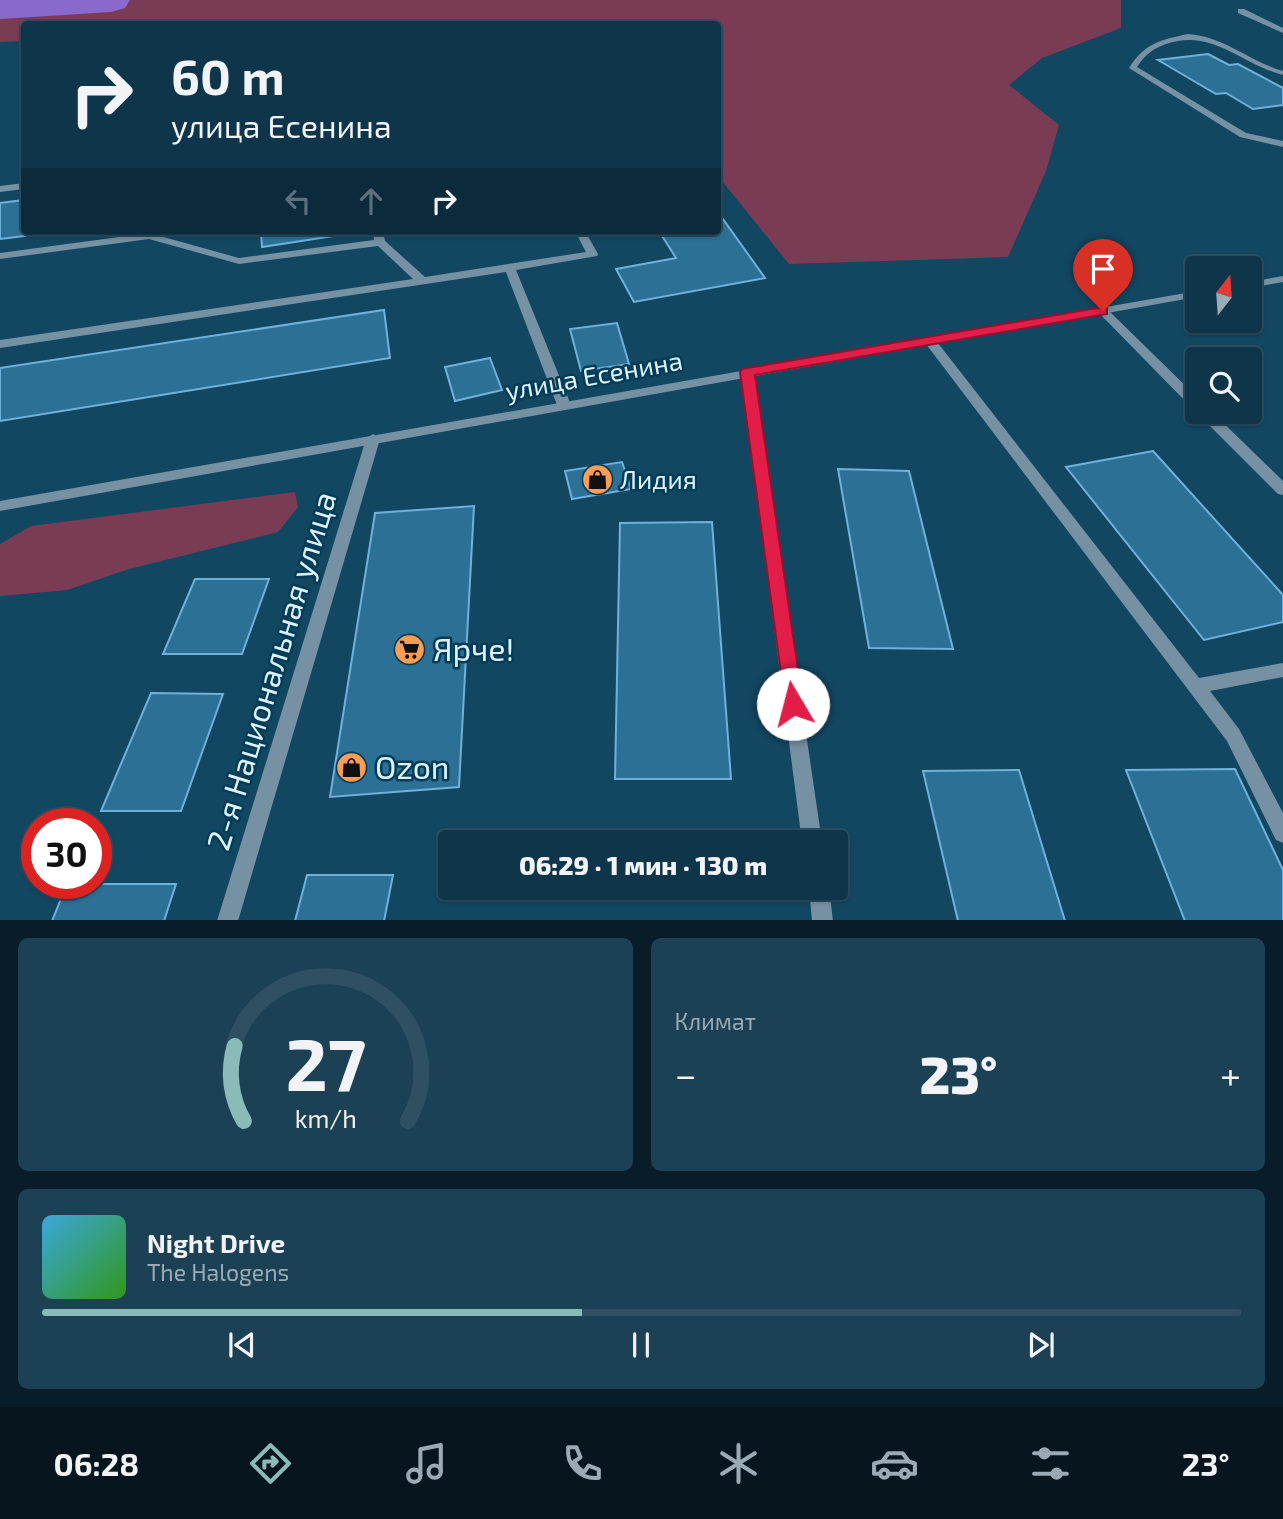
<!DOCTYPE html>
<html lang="ru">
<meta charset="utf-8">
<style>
:root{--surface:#0e354a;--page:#1c4054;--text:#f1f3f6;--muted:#9babb5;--line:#2e5062;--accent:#8bbbb9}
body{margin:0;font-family:"Exo 2",sans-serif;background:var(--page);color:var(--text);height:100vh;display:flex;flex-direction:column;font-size:26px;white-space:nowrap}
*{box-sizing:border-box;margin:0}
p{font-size:23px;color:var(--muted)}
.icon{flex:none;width:38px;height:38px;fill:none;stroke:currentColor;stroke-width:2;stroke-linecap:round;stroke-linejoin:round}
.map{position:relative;height:920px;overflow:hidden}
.drawer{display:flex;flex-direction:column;gap:18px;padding:18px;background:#081d29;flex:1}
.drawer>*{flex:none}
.hud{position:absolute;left:21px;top:21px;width:700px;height:214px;border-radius:7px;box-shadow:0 2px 5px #0004,0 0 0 2px var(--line);background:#0e354a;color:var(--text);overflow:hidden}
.needle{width:46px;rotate:17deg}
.tools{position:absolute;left:1185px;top:256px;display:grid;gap:14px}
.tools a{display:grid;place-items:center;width:77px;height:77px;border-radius:7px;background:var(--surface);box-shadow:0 2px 5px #0004,0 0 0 2px var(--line);font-size:35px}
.speed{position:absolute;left:21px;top:808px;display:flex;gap:14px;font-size:35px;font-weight:700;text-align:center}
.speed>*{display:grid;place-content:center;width:91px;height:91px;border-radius:50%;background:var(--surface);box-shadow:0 2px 5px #0004,0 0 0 2px var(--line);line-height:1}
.speed .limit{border:10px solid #d22;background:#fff;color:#111}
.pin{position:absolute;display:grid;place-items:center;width:60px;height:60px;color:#fff;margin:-72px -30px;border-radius:50% 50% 50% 0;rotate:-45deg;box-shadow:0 0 7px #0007}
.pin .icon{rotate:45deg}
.me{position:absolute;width:77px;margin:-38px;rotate:352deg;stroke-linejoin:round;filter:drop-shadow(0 0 5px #0008)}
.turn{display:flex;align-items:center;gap:24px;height:147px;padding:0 35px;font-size:32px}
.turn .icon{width:91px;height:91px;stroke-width:2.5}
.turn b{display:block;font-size:49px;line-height:60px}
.lanes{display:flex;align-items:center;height:66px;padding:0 35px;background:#0003;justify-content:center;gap:35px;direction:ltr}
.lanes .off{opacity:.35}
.big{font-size:52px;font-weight:800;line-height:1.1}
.drawer .card{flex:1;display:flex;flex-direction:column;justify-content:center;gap:10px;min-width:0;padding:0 24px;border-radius:10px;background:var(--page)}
.drawer .dial{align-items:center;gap:0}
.dial svg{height:182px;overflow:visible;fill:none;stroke:var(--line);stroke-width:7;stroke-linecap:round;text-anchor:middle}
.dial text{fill:var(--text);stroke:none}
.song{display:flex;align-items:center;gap:21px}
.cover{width:84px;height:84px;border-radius:10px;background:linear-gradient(135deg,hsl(200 70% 55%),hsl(110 70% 35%))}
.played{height:7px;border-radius:4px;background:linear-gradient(90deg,var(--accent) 45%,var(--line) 45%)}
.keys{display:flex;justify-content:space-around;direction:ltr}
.heat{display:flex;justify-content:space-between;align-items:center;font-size:38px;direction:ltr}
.drawer .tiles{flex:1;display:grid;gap:18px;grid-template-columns:1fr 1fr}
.card:last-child{grid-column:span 2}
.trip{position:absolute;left:438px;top:830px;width:410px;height:70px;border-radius:7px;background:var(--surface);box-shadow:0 2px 5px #0004,0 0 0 2px var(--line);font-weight:800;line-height:70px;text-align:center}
.menu{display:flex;height:112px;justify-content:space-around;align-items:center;background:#06151e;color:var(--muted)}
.menu .icon{width:49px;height:49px}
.menu .on{color:var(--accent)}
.menu b{font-size:32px;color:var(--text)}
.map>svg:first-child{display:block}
.green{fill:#7a3c55}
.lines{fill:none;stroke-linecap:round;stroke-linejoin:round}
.river{fill:#8969cc;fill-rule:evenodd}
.building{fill:#2d7096;stroke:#6fb1da;stroke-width:2}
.service{fill:#7691a3;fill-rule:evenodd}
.minor{fill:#7691a3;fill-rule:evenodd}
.tertiary{fill:#7691a3;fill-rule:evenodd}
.route{fill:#e11d48;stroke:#92132f;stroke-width:2}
.labels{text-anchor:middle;stroke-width:5;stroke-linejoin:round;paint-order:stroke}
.street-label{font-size:26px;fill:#def2fe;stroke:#023c57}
.poi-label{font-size:26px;fill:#def2fe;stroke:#023c57;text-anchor:start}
.near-poi-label{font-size:32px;fill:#def2fe;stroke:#023c57;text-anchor:start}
.near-street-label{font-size:32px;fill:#def2fe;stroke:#023c57}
</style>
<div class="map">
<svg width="1283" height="921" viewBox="0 0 1283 921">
<rect width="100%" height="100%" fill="#124762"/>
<path class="green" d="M0 0H1121V28L1042 58 1009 85 1059 125 1046 171 1008 257 789 264 718 176V24H24V41L0 42Z
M295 492 298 507 278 532 129 569 67 590 0 596V544L31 526Z"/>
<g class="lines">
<path class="river" d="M0 0H130L125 8 111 12 0 19Z"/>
</g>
<path class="building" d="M1208 54 1229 65 1238 64 1283 88V105L1253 109 1226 93 1216 94 1158 60Z
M24 200V231H65L0 239V203Z
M718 212 765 278 634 302 616 269 676 258 659 231H718Z
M261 231H333L334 236 262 247Z
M384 310 390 358 0 421V368Z
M617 323 629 364 581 371 570 329Z
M490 358 502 390 455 401 445 367Z
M1153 451 1283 595V622L1204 640 1066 467Z
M622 462 631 489 572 499 565 471Z
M838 469 909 471 953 649 869 648Z
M474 506 459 787 330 797 375 513Z
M712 522 731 779H615L620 523Z
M195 579H269L242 654H163Z
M151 693 223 694 181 811H101Z
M1235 769 1283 870V921H1185L1126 770Z
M1019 770 1065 921H958L923 771Z
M307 875H393L384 921H295Z
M67 884H176L164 921H52Z"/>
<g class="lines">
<path class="service" d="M1238 9H1244L1283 28V33L1238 13Z
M1188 34C1226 37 1248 61 1283 71V75C1240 64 1213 28 1166 44 1152 49 1145 55 1137 67L1246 133 1283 141V147L1240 137 1129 68C1145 43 1160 40 1188 34Z
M24 183V189L0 192V186Z
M373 231H383L385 241 425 277 586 252 575 231H585L598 254 597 256 516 270 571 405 569 408H559L557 405 506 272 0 348V340L413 279 378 246 239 264 149 239 0 259V253L149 233 239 258 374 240Z
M930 337 934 338 1199 678 1283 663V677L1210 691 1239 729 1283 813V843L1276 840 1227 741 926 344 924 341Z"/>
<path class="minor" d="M1103 307 1107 309 1197 397V409L1192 408 1099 313V309Z
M747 368 753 372 822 842H802L741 372Z
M1197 410 1211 411 1283 481V495L1278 494 1198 414Z
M373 434 380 439 238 921H217L366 439Z
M809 887H829L833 921H812Z"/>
<path class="tertiary" d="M1283 276V282L1250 288V282Z
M1197 291V297L0 511V501Z"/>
</g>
<path class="route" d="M1103 307 1107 308V314L755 375 803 704 800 710 793 712 786 710 740 372 742 369Z"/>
<defs>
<symbol id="shop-disc" viewBox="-11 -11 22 22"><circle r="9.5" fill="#fc9d53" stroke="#023c57"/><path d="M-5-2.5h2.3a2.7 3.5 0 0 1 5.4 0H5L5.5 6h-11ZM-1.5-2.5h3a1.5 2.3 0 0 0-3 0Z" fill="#111"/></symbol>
<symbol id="supermarket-disc" viewBox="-11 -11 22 22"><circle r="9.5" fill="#fc9d53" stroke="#023c57"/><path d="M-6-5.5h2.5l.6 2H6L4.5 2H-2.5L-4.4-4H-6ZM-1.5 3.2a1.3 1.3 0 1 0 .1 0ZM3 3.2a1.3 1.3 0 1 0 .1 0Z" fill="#111"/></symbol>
</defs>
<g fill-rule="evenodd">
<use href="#shop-disc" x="580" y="462" width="35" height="35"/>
<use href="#supermarket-disc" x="392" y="632" width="35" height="35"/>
<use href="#shop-disc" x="334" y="750" width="35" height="35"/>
</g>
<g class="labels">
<g class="street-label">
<text transform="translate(594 376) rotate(-10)" y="9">улица Есенина</text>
</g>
<g class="poi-label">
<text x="620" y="489">Лидия</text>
</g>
<g class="near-poi-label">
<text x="433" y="661">Ярче!</text>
<text x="375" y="779">Ozon</text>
</g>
<g class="near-street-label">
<text transform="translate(272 671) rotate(-73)" y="11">2-я Национальная улица</text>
</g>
</g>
</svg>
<div class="tools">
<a><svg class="needle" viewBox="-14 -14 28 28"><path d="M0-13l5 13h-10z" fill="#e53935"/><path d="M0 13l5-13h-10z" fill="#9babb5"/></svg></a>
<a><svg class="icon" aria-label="search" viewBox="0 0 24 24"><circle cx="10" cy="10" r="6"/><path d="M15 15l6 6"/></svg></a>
</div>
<div class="speed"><div class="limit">30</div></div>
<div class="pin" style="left:1103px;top:311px;background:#d93025"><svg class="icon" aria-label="arrive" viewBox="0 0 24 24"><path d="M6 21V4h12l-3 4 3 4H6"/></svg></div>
<svg class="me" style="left:793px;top:704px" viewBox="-20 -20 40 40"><circle r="19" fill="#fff"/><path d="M0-13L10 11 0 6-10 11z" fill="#e11d48"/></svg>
<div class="trip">06:29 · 1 мин · 130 m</div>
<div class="hud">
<div class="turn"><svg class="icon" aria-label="right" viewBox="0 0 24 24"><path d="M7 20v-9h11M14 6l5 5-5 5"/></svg><div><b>60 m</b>улица Есенина</div></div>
<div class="lanes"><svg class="icon off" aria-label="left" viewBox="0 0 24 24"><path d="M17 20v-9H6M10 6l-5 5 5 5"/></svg><svg class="icon off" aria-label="ahead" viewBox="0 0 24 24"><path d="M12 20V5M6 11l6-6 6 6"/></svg><svg class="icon" aria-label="right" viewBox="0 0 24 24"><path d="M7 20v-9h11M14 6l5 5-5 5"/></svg></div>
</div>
</div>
<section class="drawer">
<div class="tiles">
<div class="card dial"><svg viewBox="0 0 100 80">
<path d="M14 69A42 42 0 1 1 86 69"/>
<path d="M14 69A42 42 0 0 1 10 36" stroke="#8bbbb9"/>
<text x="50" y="56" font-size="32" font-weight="700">27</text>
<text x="50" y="72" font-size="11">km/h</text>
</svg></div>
<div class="card"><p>Климат</p>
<div class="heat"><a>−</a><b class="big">23°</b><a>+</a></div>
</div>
<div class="card">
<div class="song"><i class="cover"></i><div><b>Night Drive</b><p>The Halogens</p></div></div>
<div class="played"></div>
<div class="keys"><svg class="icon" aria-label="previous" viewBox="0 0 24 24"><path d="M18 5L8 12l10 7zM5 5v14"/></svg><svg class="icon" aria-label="pause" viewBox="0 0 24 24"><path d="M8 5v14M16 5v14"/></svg><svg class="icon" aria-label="next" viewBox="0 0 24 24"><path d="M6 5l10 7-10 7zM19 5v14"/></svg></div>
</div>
</div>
</section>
<nav class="menu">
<b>06:28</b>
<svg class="icon on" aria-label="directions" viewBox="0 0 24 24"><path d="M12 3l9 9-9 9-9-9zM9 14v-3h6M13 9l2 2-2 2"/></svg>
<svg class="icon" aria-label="music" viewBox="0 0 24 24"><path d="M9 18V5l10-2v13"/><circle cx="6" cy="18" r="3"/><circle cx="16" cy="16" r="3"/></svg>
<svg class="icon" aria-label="phone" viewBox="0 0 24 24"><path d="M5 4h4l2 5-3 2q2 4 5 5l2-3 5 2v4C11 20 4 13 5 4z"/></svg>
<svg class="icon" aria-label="climate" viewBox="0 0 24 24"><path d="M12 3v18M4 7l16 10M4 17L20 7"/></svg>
<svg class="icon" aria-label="car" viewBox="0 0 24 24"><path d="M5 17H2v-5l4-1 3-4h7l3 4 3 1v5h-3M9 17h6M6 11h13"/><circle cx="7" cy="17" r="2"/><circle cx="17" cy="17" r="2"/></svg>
<svg class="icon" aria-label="filters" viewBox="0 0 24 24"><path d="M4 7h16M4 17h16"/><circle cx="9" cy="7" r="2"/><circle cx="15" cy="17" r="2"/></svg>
<b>23°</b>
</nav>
